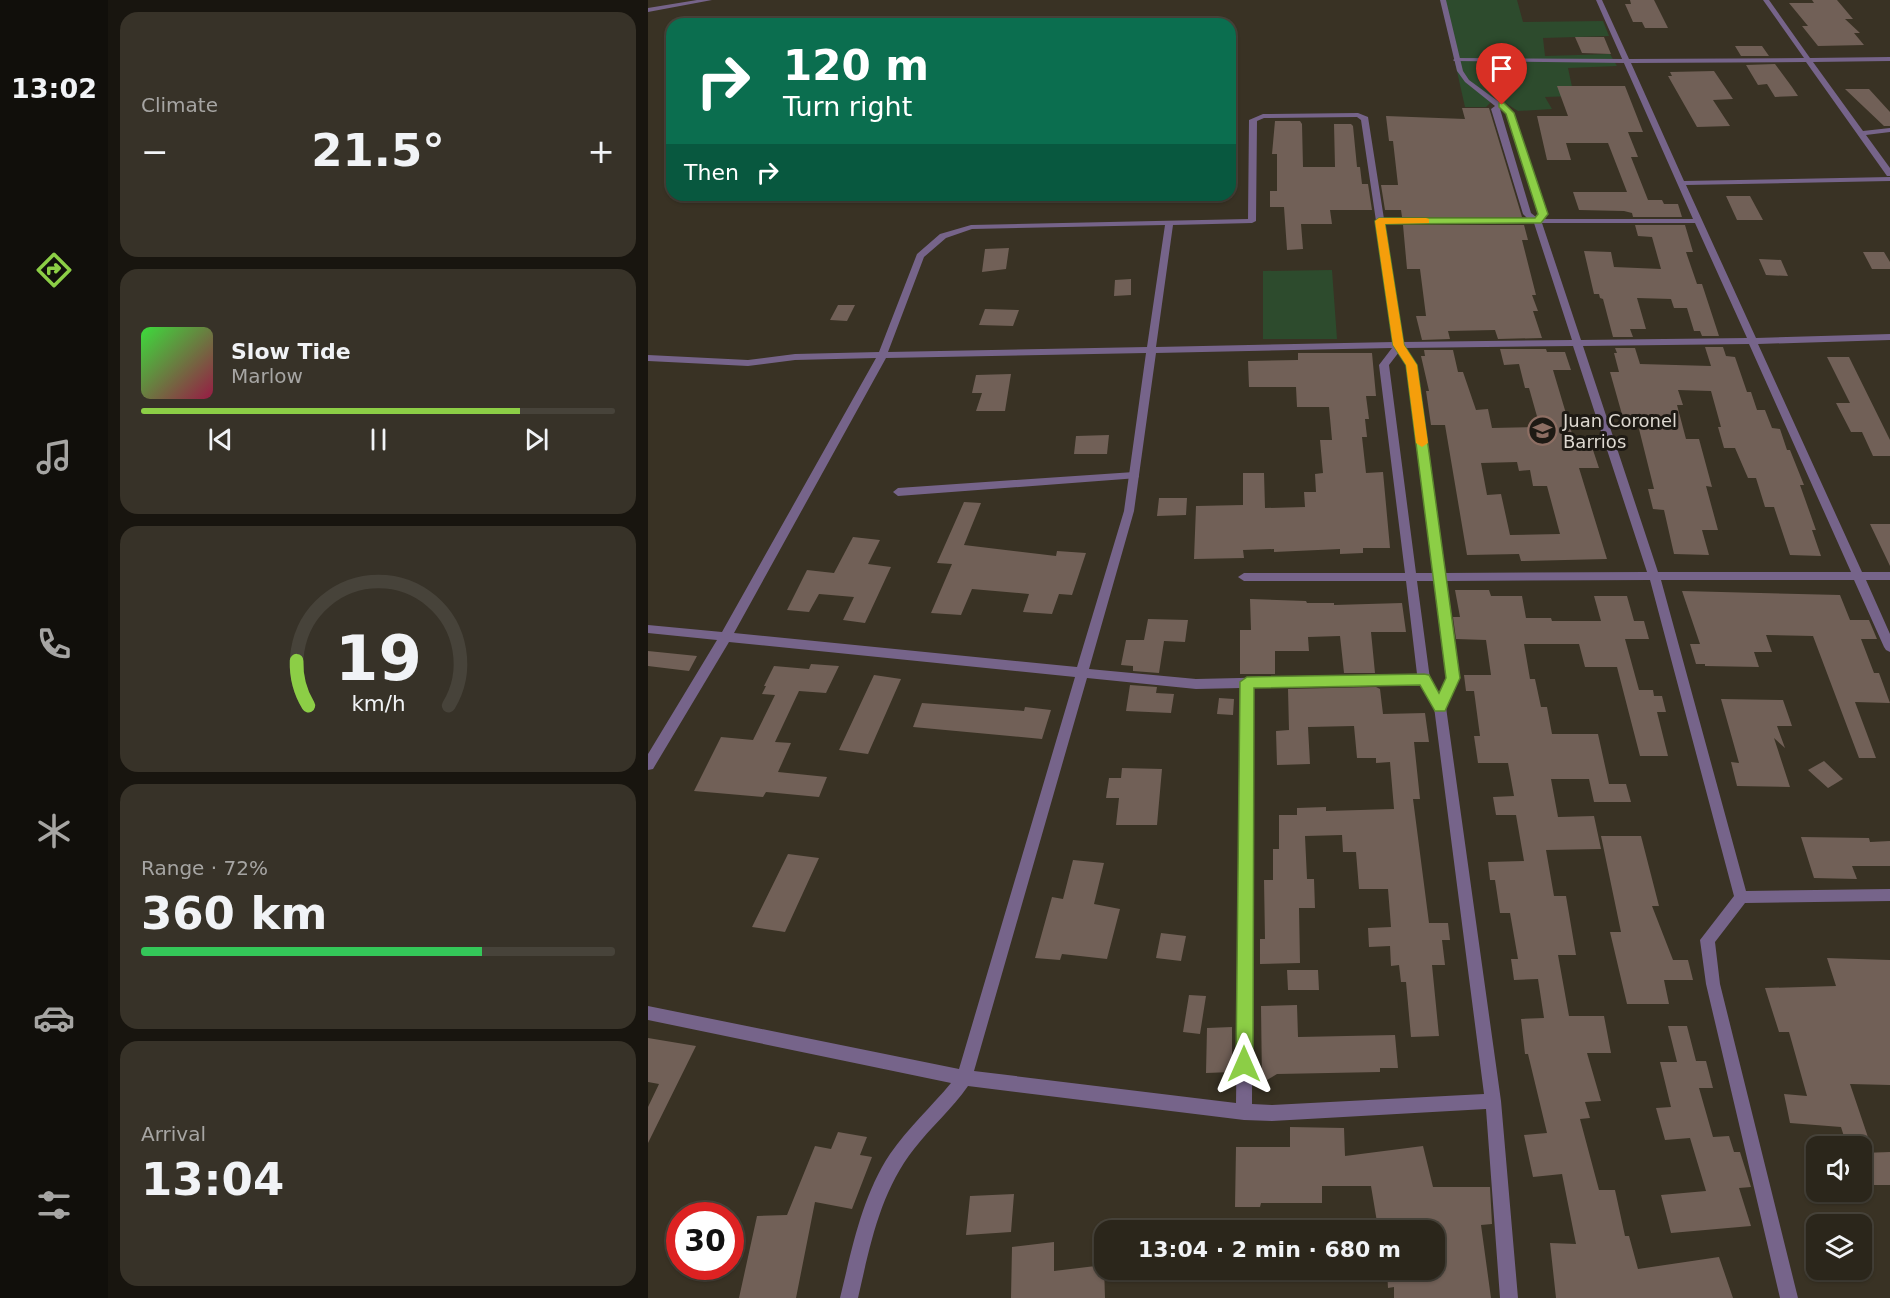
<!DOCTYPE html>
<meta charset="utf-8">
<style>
:root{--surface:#2b261b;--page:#373228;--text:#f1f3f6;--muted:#a6a5a3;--line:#47433a;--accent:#8cce46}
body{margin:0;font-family:"DejaVu Sans",sans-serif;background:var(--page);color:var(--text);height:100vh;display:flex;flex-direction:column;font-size:22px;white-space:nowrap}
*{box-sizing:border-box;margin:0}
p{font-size:20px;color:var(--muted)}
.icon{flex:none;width:33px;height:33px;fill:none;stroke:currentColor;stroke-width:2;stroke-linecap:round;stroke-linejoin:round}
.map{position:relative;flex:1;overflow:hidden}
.drawer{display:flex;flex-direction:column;gap:12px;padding:12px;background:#18150f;width:540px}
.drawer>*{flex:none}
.guide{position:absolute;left:18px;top:18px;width:570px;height:183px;border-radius:18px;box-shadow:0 2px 4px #0004,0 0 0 2px var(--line);background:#0b6e4f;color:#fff;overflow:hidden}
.controls{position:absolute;left:1158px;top:1136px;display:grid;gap:12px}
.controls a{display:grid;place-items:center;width:66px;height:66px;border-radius:12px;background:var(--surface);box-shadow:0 2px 4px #0004,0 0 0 2px var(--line);font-size:30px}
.speed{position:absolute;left:18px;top:1202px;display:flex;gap:12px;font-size:30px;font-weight:700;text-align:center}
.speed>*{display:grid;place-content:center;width:78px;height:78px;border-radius:50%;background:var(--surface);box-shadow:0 2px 4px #0004,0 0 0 2px var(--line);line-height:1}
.speed .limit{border:9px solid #d22;background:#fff;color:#111}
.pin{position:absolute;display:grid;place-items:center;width:51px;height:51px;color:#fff;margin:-62px -26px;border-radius:50% 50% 50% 0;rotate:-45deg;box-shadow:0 0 6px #0007}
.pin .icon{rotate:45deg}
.me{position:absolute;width:66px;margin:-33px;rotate:0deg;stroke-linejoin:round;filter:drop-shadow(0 0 4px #0008)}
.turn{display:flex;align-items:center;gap:21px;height:126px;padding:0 18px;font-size:27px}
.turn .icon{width:78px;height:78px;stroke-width:2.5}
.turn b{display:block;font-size:42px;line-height:51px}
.then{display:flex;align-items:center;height:57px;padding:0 18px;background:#0003;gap:12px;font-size:22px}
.big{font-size:45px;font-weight:600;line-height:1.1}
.drawer .tile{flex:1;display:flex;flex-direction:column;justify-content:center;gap:9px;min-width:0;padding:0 21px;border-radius:18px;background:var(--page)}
.drawer .dial{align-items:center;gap:0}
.dial svg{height:156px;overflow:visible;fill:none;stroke:var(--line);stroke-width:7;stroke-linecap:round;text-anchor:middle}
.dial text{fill:var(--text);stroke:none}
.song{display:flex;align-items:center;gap:18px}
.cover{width:72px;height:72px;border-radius:9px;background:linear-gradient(135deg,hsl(120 70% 55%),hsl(340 70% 35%))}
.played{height:6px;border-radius:3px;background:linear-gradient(90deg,var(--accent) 80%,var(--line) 80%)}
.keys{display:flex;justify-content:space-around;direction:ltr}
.heat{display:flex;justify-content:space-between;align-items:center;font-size:33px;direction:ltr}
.charge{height:9px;border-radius:4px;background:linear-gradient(90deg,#34c759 72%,var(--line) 0)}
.trip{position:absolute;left:446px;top:1220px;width:351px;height:60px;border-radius:18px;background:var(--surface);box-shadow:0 2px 4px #0004,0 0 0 2px var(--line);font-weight:600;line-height:60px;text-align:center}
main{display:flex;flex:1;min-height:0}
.tab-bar{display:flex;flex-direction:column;width:108px;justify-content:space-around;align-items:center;background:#110f0b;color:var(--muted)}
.tab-bar .icon{width:42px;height:42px}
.tab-bar .on{color:var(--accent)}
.tab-bar b{font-size:27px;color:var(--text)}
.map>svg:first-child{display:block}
.green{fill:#2d4b2d}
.building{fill:#716057;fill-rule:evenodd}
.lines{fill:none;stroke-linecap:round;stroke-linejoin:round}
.lane{fill:#76648a;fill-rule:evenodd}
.street{fill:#76648a;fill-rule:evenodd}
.route{fill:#8cce46;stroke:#5b862e;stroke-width:1.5}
.slow{fill:#f59e0b}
.labels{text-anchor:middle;stroke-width:6;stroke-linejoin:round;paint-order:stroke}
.poi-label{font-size:18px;fill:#ded9d1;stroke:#1e1a14;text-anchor:start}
</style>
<main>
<nav class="tab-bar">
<b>13:02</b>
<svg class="icon on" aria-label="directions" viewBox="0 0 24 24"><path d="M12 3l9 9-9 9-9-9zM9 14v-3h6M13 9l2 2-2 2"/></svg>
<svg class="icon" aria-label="music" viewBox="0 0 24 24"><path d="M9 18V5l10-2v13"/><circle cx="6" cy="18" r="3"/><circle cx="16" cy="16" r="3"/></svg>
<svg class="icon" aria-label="phone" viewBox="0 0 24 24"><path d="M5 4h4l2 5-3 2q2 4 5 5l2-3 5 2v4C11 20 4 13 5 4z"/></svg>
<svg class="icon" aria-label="climate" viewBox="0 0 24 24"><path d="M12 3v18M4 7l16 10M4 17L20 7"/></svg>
<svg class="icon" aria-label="car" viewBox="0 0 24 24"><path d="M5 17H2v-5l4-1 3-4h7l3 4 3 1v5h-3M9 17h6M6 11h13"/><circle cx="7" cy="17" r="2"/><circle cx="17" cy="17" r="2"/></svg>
<svg class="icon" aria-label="filters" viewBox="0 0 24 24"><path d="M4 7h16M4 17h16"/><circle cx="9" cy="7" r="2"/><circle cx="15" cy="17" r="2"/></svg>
</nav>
<section class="drawer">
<div class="tile"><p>Climate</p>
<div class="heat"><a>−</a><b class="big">21.5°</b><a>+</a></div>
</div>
<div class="tile">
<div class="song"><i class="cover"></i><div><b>Slow Tide</b><p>Marlow</p></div></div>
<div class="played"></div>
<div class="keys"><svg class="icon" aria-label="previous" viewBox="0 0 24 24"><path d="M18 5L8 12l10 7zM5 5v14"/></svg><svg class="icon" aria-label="pause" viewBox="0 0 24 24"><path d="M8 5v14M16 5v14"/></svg><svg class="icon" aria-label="next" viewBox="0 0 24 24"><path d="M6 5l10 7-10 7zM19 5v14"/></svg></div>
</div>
<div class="tile dial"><svg viewBox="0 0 100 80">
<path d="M14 69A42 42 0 1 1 86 69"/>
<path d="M14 69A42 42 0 0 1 8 46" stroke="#8cce46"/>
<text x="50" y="56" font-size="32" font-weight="700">19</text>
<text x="50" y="72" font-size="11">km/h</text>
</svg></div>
<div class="tile"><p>Range · 72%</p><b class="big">360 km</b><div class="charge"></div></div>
<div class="tile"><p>Arrival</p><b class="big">13:04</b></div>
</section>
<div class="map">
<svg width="1242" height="1298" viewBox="0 0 1242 1298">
<rect width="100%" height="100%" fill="#393224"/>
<path class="green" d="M793 0H869L875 22 955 21 961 36 895 38 897 56 962 54 969 66 920 68 926 96 897 97 904 109 870 111 856 102H843L838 107H817Z
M684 270 689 339H615V271Z"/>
<path class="building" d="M982 0H1006L1020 28H997L994 22H985L977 4H983Z
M1164 0H1189L1205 19H1197L1212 33H1206L1216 45 1170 46 1154 26H1160L1141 3H1166Z
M927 37H956L963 54 934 53Z
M1087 46H1114L1121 56H1093Z
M1127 64 1144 87 1150 96 1127 97 1119 84 1110 85 1098 65Z
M1066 71 1085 99 1065 100 1082 126 1049 127 1020 76H1024L1022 72Z
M909 86H977L995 132H980L990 157H983L1000 200H1014L1016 204H1030L1034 217H985L984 213 976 211 931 210 925 192H979L960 143H918L923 160H899L889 116H920Z
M1197 89H1221L1242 112V126H1236Z
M814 108H841L874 217H754L753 210H737L733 185H750L745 141H741L738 116 817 119Z
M627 121H652L654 124 655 167H687L686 124H703L705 126 709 167H712L714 184H720L724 210H682L684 224H653L655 249 639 250 636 207H622V191H629V154H624Z
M1078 196H1102L1115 220H1089Z
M755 225H876L880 240H874L888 295H884L890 311H885L894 338 850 339 847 330 800 331 802 339 774 340 768 316H778L772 269H759Z
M987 225H1037L1045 252H1038L1049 284H1054L1071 336H1054L1052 331H1046L1039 308H1026L1023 299 989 298 998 329H982L985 337H965L955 299 952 298 951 294H946L936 251 963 252 966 267 1013 269 1004 237 990 236Z
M361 248 358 269 334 272 337 249Z
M1215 252H1236L1242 262V269H1224Z
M1111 259 1133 260 1140 276 1118 275Z
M483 279V295L466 296 467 280Z
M190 305H207L199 321 182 320Z
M337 309 371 310 365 326 331 325Z
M1057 347H1075L1078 356 1087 357 1099 392H1103L1109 410H1117L1124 428 1132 429 1139 450H1142L1156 485H1152L1168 530H1164L1173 556 1142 555 1126 507H1117L1108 478H1100L1087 448H1076L1070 427H1073L1063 391 1030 390 1035 405H1029L1038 439H1051L1064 487 1058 486 1070 530H1054L1061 555 1026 554 1016 510 1005 509 1000 489H1006L990 425H977L962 372H971L966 353H969L967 348H987L992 364 1063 366Z
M852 349H898L899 352H917L923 370H905L928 447H944L951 468H931L959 559 873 561 871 554 819 555 797 425H783L778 391H781L773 356H777L776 350H805L810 372H815L828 410 840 409 844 428 892 427 881 388H877L871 364 856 365ZM869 462 871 471 882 470 885 486H899L912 534 862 535 853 494 839 495 833 463Z
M650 353H724L728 396H718L721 419H717L719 437H714L718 473 735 472 742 548H715V553L692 554V549L626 552V549L595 550 596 558 546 559 548 506 595 505V473H616L617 508 657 507 656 492H668L667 474 675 473 672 440H684L681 407H649L648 387H601L600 361 650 360Z
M1179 357H1201L1242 440V456H1225L1214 432H1203L1188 403H1202Z
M363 374 357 411H328L334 393H324L328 375Z
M461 435 459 454H426L428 436Z
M511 498H539L538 515 509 516Z
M316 502 333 503 316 545 408 556 409 551 438 553 424 595 411 594 404 614 375 612 381 594 324 589 313 615 283 613 304 564 289 563Z
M1222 524H1242V566Z
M205 537 232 540 220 564 243 567 217 623 195 620 206 597 171 594 161 612 139 610 159 570 186 573Z
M807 590H841L843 596H874L878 618H903L904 621H953L946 596H979L986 621H996L1001 639H977L991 690H1005L1006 696H1014L1018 712H1009L1020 756H992L969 667H937L931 644H876L882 679H887L893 707H899L904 734H950L961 784H978L983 802H946L941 779H903L910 817 946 816 953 849 898 850 906 896H918L928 955H910L921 1016H956L963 1053H939L953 1101 937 1102 942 1118 932 1119 951 1190H967L977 1236H981L990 1269 1071 1257 1085 1298H908L902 1243 928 1244 914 1174 885 1177 876 1135 899 1133 880 1054H877L873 1019 896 1018 890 979 866 980 863 959H870L862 913H852L847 880H842L840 862 876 861 868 815H848L845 797 866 796 860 763H830L826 736H832L826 691H818L816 675H843L838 640 808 639 805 617H812Z
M1034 591 1192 595 1202 620H1221L1229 639H1213L1226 673H1231L1242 703 1207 702 1228 758H1211L1165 636 1118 635 1124 652H1106L1111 667 1057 666V664H1048L1042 644H1052Z
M602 599 658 601 659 603H686V605L754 603 758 632H723L727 673H696L692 636 660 637 661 651H627V674H592V630H603Z
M500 619 540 620 537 642 516 641 511 673 485 671V666L473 665 478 640H496Z
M0 651 49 656 41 671 0 666Z
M163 664 191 666 178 693 151 691 127 742 143 743 130 772 179 777 171 797 118 792 115 797 46 791 73 737 105 740 127 695 114 694 118 686H116L126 666 161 669Z
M226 675 253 679 220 754 191 750Z
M482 685 509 687 508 693 526 694 523 713 478 711Z
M728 687 732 689 735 714 777 713 781 742H766L772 799H765L781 923H800L802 940H794L797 965H784L791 1036 763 1037 758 982H753L751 965 743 966 742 946 721 947 720 928 743 927 740 889H711L708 852H695L694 835 657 836 659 879H666L667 908H651L652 963 612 964V939H617L616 880H625V849H631V815H649V808L678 807V811L746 809 742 762 728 763V758H709L706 726 660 727 662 764 629 765 628 731 641 730 640 689Z
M571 698 586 699 585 715 569 714Z
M1073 699 1135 700 1144 726H1129L1137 748 1126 738 1142 787 1089 786 1083 762 1091 763Z
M274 703 376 711 377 707 403 710 394 739 265 727Z
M1176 761 1195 779 1180 788 1160 770Z
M474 768 514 769 509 825H468L471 798H458L461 778H473Z
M953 836H993L1011 906H1004L1025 960H1040L1045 980H1016L1021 1004H979L962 932H973Z
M1153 837 1221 838 1222 842 1242 841V866H1204L1209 879 1166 878Z
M140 854 171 858 137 932 104 927Z
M425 860 456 863 446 904 472 909 459 959 414 954 412 960 387 958 404 897 415 899Z
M513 933 538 936 533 961 508 958Z
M1179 958 1242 960V1085L1202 1084 1223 1146H1199L1193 1127 1142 1123 1136 1094 1159 1096 1141 1032H1131L1117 988 1188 986Z
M639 970H670L671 990H640Z
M541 995 558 996 552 1034 535 1032Z
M649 1005 650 1037 747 1035 750 1068H732V1072L629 1074 614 1083 613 1006Z
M1020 1026H1039L1048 1061H1058L1065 1088H1051L1065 1137 1081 1136 1086 1152H1092L1103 1187 1091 1188 1103 1226 1023 1233 1013 1195 1058 1191 1042 1138 1017 1140 1008 1108 1023 1107 1012 1062H1029Z
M584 1027V1072L558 1073 559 1028Z
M0 1038 48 1046 0 1143V1107L11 1084 0 1082Z
M642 1127 696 1128 697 1156 775 1146 785 1187H842L844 1224 833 1225 843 1298H746V1287L740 1288 739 1269H786V1230H735L734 1221 729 1222 723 1186H674V1203H613L612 1207H587L588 1147H642Z
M190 1132 219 1137 212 1155 224 1157 204 1209 167 1202 148 1298H91L109 1216 139 1215 167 1146 183 1149Z
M1242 1152V1185H1214V1153Z
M366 1194 363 1232 318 1235 322 1196Z
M406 1242V1271L456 1265 457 1298H363L364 1247Z"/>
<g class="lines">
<path class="lane" d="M49 0H64L0 12V8Z
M808 58 978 59 981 61 978 63 806 61 805 60Z
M486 472 490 474 491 476 490 478 250 496 245 492 250 488Z"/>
<path class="street" d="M792 0H798L815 71 821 80 866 113 899 214 896 219H1045L948 0H954L981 59 1156 58 1115 0H1121L1162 58 1242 57V61L1165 62 1215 131 1242 128V132L1218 135 1242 168V176H1239L1158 62 983 63 1036 181 1242 177V181L1038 185 1108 338 1242 334V340L1110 344 1214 572H1242V580H1218L1242 634V652L1238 650 1236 647 1206 580H1013L1098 891 1242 889V901L1097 903 1067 942 1072 984 1150 1298H1132L1058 984 1052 940 1086 896 1002 580 798 581 811 678 798 707 853 1101 870 1298H852L838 1109 624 1121 596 1120 320 1086C304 1109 283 1127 266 1149 232 1192 222 1246 210 1298H192C204 1249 214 1196 242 1154 260 1128 283 1107 303 1083L0 1020V1006L311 1069 427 677 81 642 5 769 0 770V754L69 640 0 633V625L74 632 228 358 147 360 100 366 0 361V355L100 360 147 354 231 352 269 254 292 234 323 225 600 219 601 120 615 114 710 113 720 117 736 219H880L875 214 843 109 847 106 817 82 809 71ZM852 109 859 114 891 214 888 217 883 213ZM709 117 713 120 746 342 508 347 525 225 604 223 608 221 609 121 616 118ZM737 223H886L924 340 755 342ZM894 223H1047L1099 338 933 340ZM517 225 499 347 240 352 276 257 298 238 324 229ZM1101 344 1203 572H1010L935 346ZM925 346 999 572 797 573 768 365 757 348ZM744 348 731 365 757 573H596L590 577 596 581H758L769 674 548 679 441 669 486 511 508 353ZM751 352 758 365 785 573H768L741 365ZM498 353 476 511 429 667 86 633 238 358ZM769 581H786L799 678 791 695 782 679ZM439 678 548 689 593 688 588 1103 326 1071ZM773 684 786 707 836 1094 624 1105 604 1104 605 688Z"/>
</g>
<path class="route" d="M851 103H856L866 113 900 214 893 223 737 224 756 345 769 365 812 678 797 711H787L772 685 606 688 605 1064 603 1071 596 1073 590 1071 588 1064 592 682 599 677 776 674 781 675 791 693 798 678 758 365 745 345 727 221 731 218H887L890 214 858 114 851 107Z"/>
<path class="slow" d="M778 218 781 219V223L737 224 756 345 769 365 780 443 774 447 768 443 758 365 745 345 727 221 731 218Z"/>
<defs>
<symbol id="school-ring" viewBox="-11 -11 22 22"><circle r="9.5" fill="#1e1a14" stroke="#8d6e63" stroke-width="1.5"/><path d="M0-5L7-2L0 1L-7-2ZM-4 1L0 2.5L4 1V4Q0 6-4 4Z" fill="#8d6e63"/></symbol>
</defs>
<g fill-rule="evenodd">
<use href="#school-ring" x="878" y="414" width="33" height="33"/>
</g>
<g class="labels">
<g class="poi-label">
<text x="915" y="427">Juan Coronel<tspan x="915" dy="21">Barrios</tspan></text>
</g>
</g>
</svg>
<div class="controls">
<a><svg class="icon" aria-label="sound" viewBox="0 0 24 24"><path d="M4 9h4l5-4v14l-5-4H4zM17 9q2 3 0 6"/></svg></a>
<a><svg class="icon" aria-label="layers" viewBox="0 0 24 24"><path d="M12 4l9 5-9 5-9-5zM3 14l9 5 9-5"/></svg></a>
</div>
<div class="speed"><div class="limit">30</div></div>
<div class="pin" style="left:854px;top:105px;background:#d93025"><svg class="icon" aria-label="arrive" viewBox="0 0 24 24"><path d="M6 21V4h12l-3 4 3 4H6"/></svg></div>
<svg class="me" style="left:596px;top:1064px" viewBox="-20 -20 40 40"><path d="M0-17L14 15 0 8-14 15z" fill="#8cce46" stroke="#fff" stroke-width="4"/></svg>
<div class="trip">13:04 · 2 min · 680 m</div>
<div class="guide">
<div class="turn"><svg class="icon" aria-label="right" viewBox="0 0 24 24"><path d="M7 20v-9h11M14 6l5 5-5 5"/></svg><div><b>120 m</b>Turn right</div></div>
<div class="then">Then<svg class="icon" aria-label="right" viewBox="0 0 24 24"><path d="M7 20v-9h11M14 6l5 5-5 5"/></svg></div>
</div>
</div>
</main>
